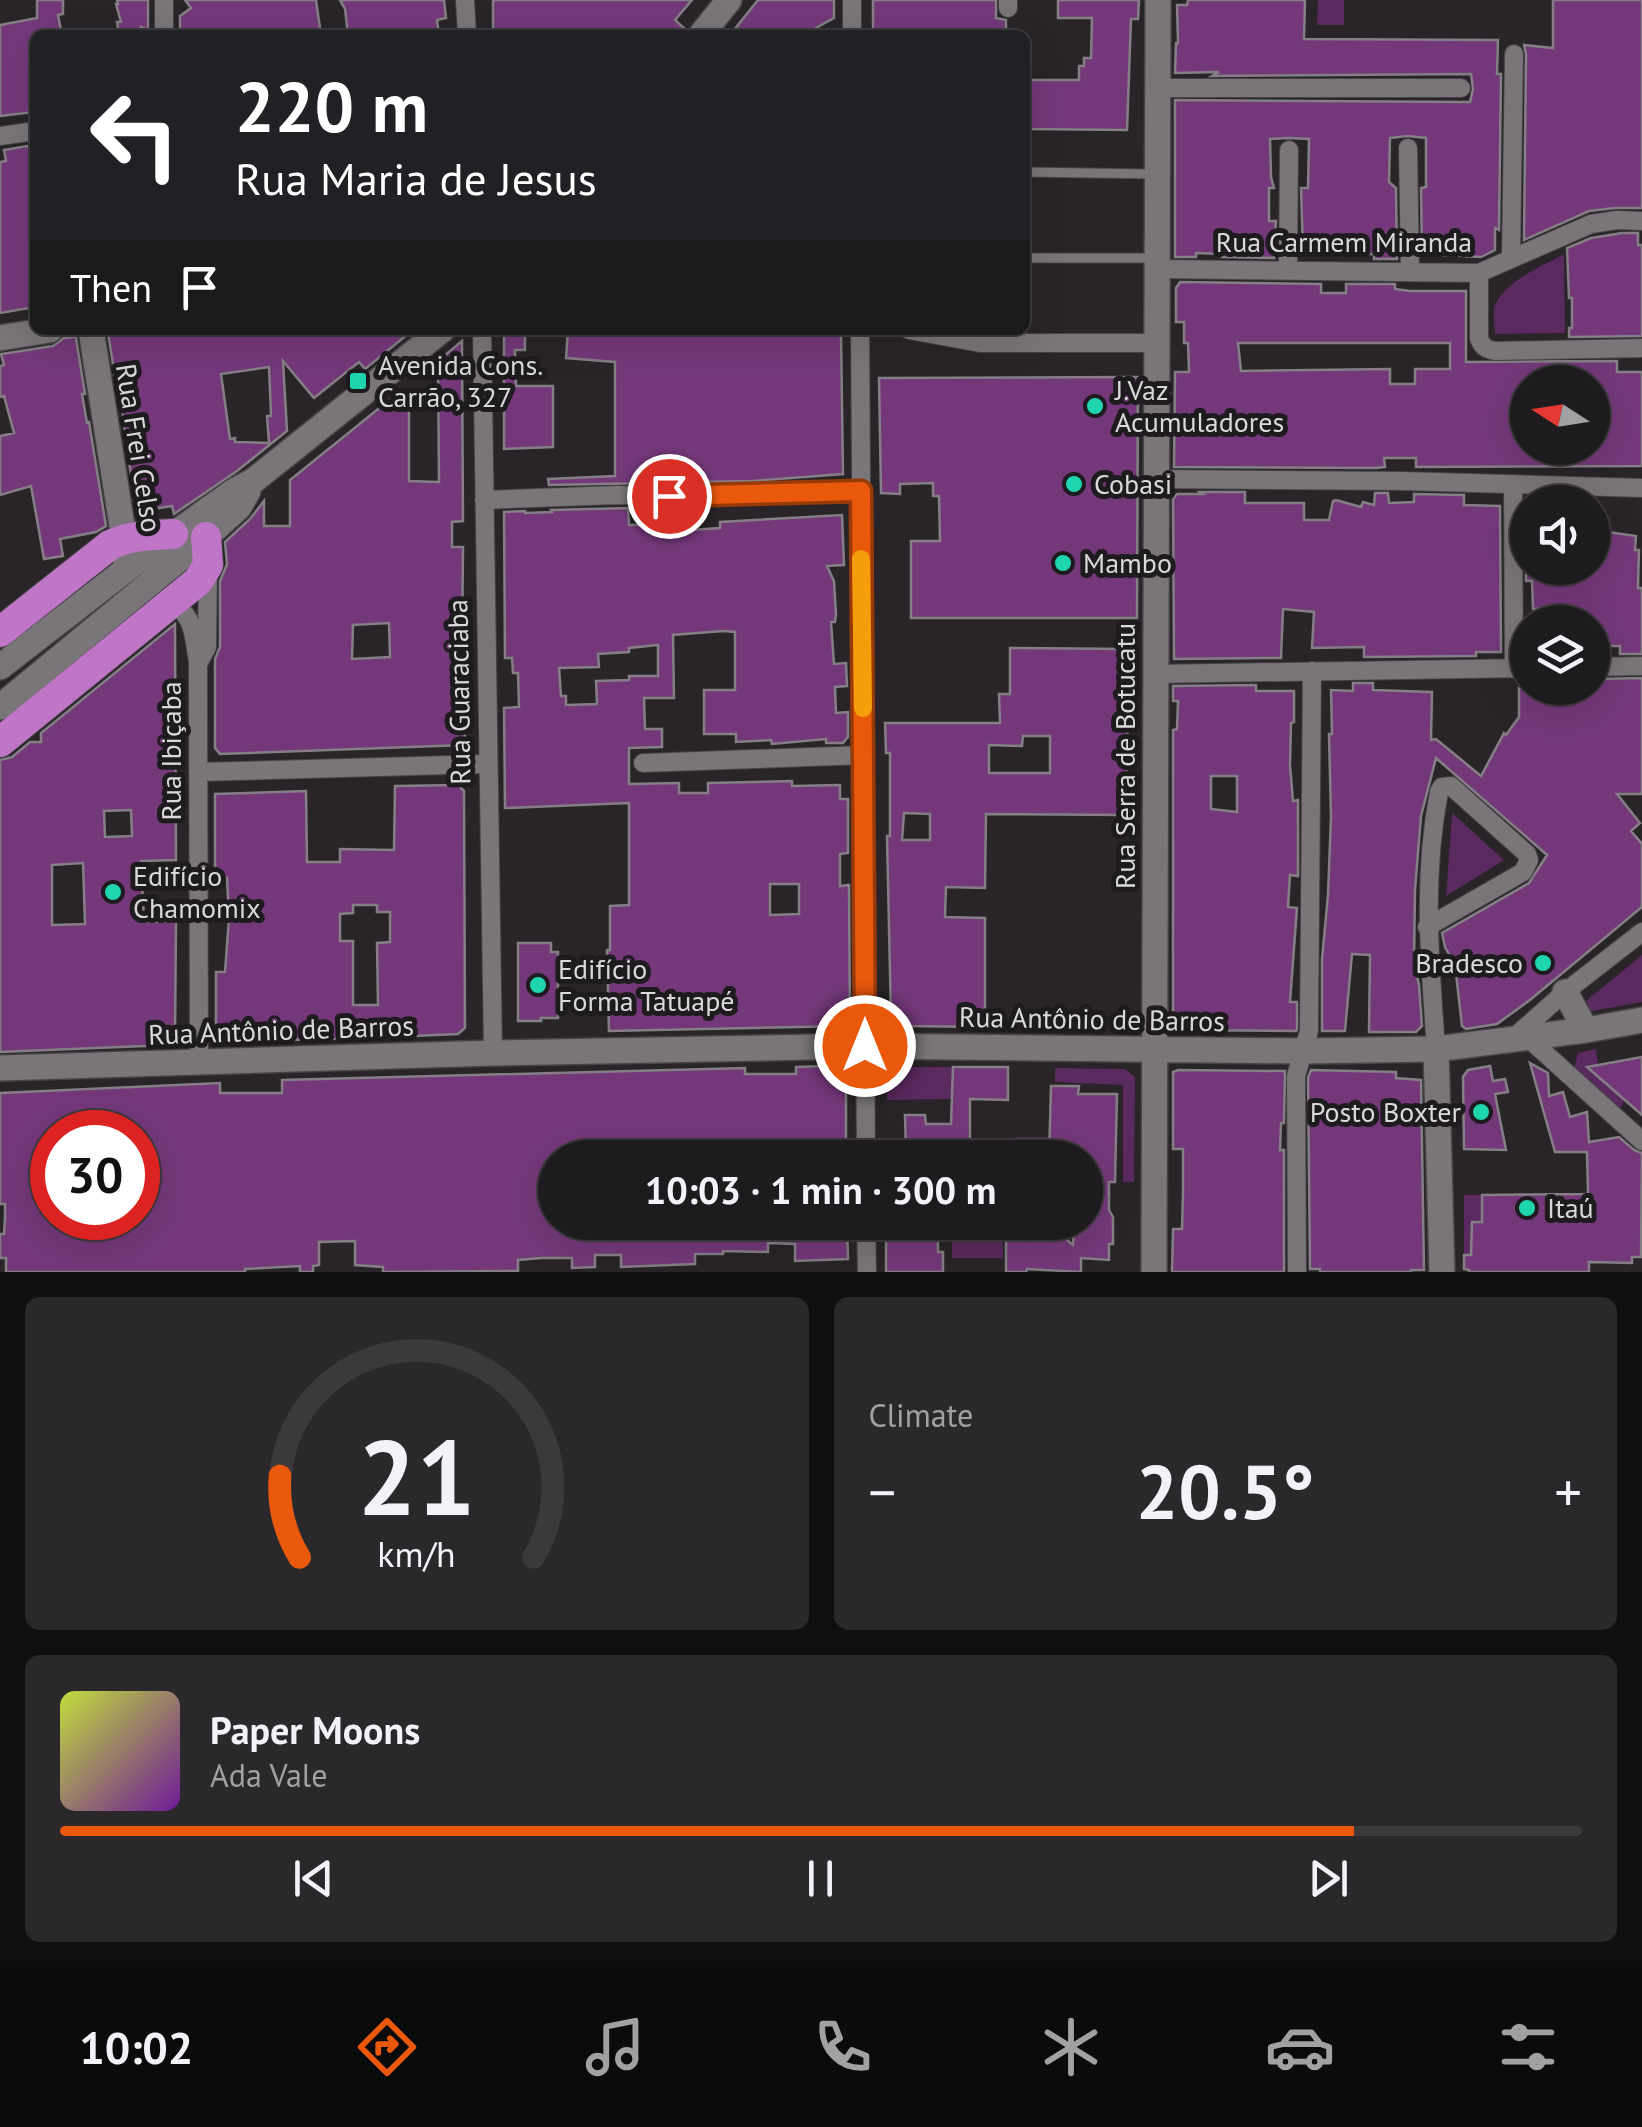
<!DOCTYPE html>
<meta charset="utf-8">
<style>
:root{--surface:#1e1b1e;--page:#2b282b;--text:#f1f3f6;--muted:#a1a1a4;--line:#3c393c;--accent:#ea580c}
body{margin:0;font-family:"PT Sans",sans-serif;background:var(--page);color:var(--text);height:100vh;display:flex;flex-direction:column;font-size:38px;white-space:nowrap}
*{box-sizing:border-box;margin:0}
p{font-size:32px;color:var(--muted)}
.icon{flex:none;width:55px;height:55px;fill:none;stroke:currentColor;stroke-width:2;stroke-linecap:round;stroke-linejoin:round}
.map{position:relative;height:1272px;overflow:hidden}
.drawer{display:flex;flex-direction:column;gap:25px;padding:25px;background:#100f10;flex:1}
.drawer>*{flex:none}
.top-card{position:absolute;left:30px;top:30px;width:1000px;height:305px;border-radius:15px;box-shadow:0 10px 40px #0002,0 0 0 2px var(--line);background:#202124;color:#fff;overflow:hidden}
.needle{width:65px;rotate:282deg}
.tools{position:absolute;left:1510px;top:365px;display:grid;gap:20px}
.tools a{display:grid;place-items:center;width:100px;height:100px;border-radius:50%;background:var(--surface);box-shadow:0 10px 40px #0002,0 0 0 2px var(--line);font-size:50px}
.speed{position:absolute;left:30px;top:1110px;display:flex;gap:20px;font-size:50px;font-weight:700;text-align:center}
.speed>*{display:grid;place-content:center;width:130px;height:130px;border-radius:50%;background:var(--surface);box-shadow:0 10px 40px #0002,0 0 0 2px var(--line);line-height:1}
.speed .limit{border:15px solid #d22;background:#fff;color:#111}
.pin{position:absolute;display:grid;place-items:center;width:85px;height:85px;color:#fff;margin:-42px;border:5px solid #fff;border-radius:50%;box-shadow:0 2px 10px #0007}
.me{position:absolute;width:110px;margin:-55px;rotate:0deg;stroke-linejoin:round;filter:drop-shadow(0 0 8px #0008)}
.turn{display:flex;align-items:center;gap:35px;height:210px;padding:0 40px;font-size:45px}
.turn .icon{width:130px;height:130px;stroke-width:2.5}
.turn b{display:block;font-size:70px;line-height:85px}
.then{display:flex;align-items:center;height:95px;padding:0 40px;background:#0003;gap:20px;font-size:38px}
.big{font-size:75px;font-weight:700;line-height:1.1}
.drawer .card{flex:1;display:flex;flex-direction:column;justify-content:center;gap:15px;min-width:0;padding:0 35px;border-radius:15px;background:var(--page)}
.drawer .dial{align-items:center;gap:0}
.dial svg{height:260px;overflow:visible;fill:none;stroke:var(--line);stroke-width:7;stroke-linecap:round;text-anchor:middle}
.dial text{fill:var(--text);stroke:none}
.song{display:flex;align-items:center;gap:30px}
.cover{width:120px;height:120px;border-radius:15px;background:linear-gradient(135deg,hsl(70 70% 55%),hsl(280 70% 35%))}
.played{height:10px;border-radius:5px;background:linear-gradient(90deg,var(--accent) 85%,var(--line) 85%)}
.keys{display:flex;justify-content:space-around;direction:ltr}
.heat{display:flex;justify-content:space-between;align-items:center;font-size:55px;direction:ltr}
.drawer .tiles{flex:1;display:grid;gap:25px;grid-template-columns:1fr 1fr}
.card:last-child{grid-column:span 2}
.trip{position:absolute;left:538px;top:1140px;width:565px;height:100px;border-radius:50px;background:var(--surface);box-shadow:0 10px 40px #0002,0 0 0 2px var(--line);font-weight:700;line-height:100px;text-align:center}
.dock{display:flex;height:160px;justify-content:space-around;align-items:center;background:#0c0b0c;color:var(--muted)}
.dock .icon{width:70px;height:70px}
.dock .selected{color:var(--accent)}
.dock b{font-size:45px;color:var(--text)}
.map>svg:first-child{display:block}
.green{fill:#5a295f}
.building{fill:#74387a;stroke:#847f84;stroke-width:2.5;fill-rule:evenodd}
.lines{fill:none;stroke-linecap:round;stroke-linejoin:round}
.lane-casing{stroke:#464246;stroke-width:11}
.street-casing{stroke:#464246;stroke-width:20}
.secondary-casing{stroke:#464246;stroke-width:28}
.highway-casing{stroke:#464246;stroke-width:32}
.lane{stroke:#797579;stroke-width:9}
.street{stroke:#797579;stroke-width:18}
.secondary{stroke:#797579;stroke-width:25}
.highway{stroke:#c076c7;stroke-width:30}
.route-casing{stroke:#983908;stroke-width:25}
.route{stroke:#ea580c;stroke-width:18}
.slow{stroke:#f59e0b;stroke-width:18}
.poi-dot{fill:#1ed5b0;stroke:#1e1b1e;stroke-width:4}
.labels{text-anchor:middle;stroke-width:10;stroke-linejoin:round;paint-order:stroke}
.street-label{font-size:28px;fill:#dbd8db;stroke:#1e1b1e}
.poi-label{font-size:28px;fill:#dbd8db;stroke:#1e1b1e;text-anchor:start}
</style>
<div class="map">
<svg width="1642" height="1272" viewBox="0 0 1642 1272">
<rect width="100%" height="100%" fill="#282428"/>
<path class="green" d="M1318 0H1344V25H1317Z
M1564 254 1565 333 1495 334C1495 326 1493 316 1494 309 1500 283 1543 266 1564 254Z
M1452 813 1504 860 1446 896Z
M1642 955V1002L1593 1011 1588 1009 1587 1000Z
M1596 1049 1598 1065 1593 1066 1625 1100 1620 1108 1574 1068 1578 1053Z
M894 1067H953L952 1099 887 1100V1075Z
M1055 1068 1125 1069 1135 1077 1134 1182H1123V1085L1055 1082Z
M1015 1137H1048L1047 1157H1015Z
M1588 1192 1589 1263 1464 1255V1195H1482V1222H1472V1233L1572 1245 1571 1194Z
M1003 1229V1258H952V1230Z"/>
<path class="building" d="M37 0H63V14L58 15 62 35H35V112L0 116V25L37 18Z
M117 0H148V30L141 27 142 35H119L117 22H121L116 4H118Z
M185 0H316L321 35H180V16L191 8Z
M340 0H444L446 18 437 20 439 35H348L345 9Z
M493 0H692L675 20 686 30 685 35H518L517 33H493Z
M758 0H834V18L803 35H730Z
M873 0H996V18L1006 20V35H873Z
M1058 0H1139L1138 19H1131L1127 130 1025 129V80H1079V66H1084V58H1091L1092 18H1058Z
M1188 0H1305L1304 39 1498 40 1497 74H1501L1499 230 1495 228V250L1481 257 1422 254 1421 188 1426 187V138L1407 136 1390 138 1389 182 1396 188 1397 259H1374V254H1303L1301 188H1308L1309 139 1288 138 1270 139 1271 177 1274 188H1269V221H1276L1274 258 1222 257V254L1196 253V257H1175V100L1470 102 1473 89 1471 74 1212 76 1219 72 1175 73 1176 43H1178L1177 5H1187Z
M1553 0H1642V208H1615L1589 211 1524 240 1526 54 1524 45 1553 48Z
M27 146 35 153V307L0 313V162L6 161 4 150Z
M1622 233H1638V245H1642V336L1569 337V328H1572V298H1569L1567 248 1591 238Z
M1180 282 1321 284V293H1346V284H1395V289L1410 291H1466V362L1617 361V372H1642V466L1416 467V458H1384L1385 467 1376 468 1174 467 1175 372H1189L1188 343H1184V322H1176V288ZM1238 343H1450V369H1415V384H1390V369L1241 371ZM1528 382H1592V448H1528Z
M128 330V332L143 330H413L365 369 359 362 314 398 283 361 287 431 237 471 174 514 172 506 136 512 121 402H119L108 333ZM269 367 271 416H267L269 443 235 442V438L230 439 221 374Z
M504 330H525V350H515L516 386H553V447L504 449Z
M568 330H830V335L841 334 843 474 753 481 549 485 548 479 615 476V362L566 358Z
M74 337 76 338 85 394H82L87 423 89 422 106 526 96 532 60 539 63 556 44 559 31 486 0 495V436L14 433 4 396 0 397V366L4 365 1 354 53 346 64 338Z
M462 341 463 521 452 522V547H463L462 656H456L457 695H464L465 745 220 754 215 748V659L220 647V581L227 564 225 542 250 519 264 501V526H290V480L388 401H409V481L439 482 438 361ZM389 623 390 657 352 659 353 625Z
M1138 377 1137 618H911V541H940L939 496H933V483L900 484V494L881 493 879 378Z
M1200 492H1245V503H1304V520H1329L1333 501 1336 500 1361 507 1363 502 1374 505 1375 493H1388L1389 503 1414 502V494L1464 495V505L1500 506 1501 652H1476V656L1364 657V647L1312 648 1314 612 1283 609 1281 658 1174 659 1173 499 1177 494H1203Z
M628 508 629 525 676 524V531L720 528V522L842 515 844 565 827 566 834 581 836 614 835 622H831L834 664 846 663 847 686 835 687 836 713 848 712V737L843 743H826V739L772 744 771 740 736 742V734H704V690H735V632L723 631 673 635 674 698H644L645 729H662V747L629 748V784L679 783V793H708V783L792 781V786L840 785V799H848V853L840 854V886L849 885 850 1020 844 1026 609 1031 607 950H610V906L629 905V803L505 808 504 708 519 707 518 673H513L512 658H505L504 512 525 511V513L552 512 551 510ZM658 645V676H629V680L596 681 597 704 566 705V696H561L559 668 599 667 598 654 629 652V648ZM770 884H799V914L770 915Z
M1526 517H1528V568H1592L1594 518 1608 519V532L1636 536 1635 550H1639L1638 588H1642V654H1620V646H1592V622H1574V608L1533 609 1532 581H1526Z
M175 624 176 860 141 861 144 922 176 921 175 1039 169 1045 0 1052V760L12 757 30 742H41V733ZM131 810 132 836 105 837 104 811ZM83 863 85 924 52 925V865Z
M1010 648 1129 649 1126 815 986 814 985 888 946 887 945 917 985 918V1027L900 1026 891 1018 887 836H890V753H886L885 723H1000L999 694H1010ZM1023 736H1050V773H989V745L1022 746ZM904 813 930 814V840H902Z
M1642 678V794H1617L1640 823 1631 831 1642 844V907L1530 1000 1497 1024 1466 1029 1462 1026 1455 965 1445 947 1442 933 1529 883 1547 855 1436 758 1421 816 1415 890 1414 963 1419 985 1422 1026 1416 1032H1369L1370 955 1352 954 1345 1031H1322V959L1328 895 1331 817 1329 734H1332L1331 690 1353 691V683H1373V690L1432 692 1431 740 1436 739 1481 776 1504 733 1506 735 1519 717V688H1598V679Z
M1256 685V691H1294V722L1291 723 1290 765 1293 801 1298 800V876L1290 875 1288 907 1297 908 1290 1002H1297V1029L1296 1031 1178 1030 1173 1023V730L1177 729 1178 701H1173V686ZM1211 776H1237V812L1211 809Z
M458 785 464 791 465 1028 458 1034 391 1037V1026H356V1038L222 1042 216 1037V972H225L229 918 227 878H215V794L306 791 307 862H340V849L394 850 395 786ZM353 905H377V912H390V942L377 943 378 1005H353V941H340V914L353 913Z
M518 943H551V952H558V1018H541V1021H518Z
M1642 1057V1115L1587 1067Z
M1530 1063 1548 1073 1549 1096 1563 1092 1570 1117 1587 1112 1589 1142 1619 1137 1634 1150 1642 1153 1641 1257H1632V1263L1589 1262V1272H1469V1270L1464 1269V1255H1471L1472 1222H1482V1195L1588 1194 1587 1152H1555Z
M825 1066V1074L846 1076V1158H555V1222H847L848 1259 795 1261V1244L768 1243V1252L723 1251V1254H695V1264L621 1267V1255H595V1267L572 1268V1258H541L518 1260V1271L383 1272V1267L355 1265V1241L319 1242V1265L313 1266V1272H300V1266L245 1269V1272H6V1258H0V1234H4L5 1218V1204H0V1093L220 1083V1093H282V1080L745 1068V1074H796V1067ZM52 1132H138V1218H52Z
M1490 1066 1493 1081 1505 1079 1508 1092 1495 1094 1506 1150 1464 1149 1463 1077 1468 1070Z
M953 1067H1008V1100L970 1099V1158H906L905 1115H925L926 1124H951Z
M1178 1070 1285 1071 1284 1123H1281L1280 1150H1284V1272H1172L1173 1229H1182L1183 1193V1149H1173V1072Z
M1311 1070 1396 1072V1078L1421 1080 1424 1270H1411V1272H1320V1269H1310L1308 1078Z
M1051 1086H1079L1078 1094H1117L1115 1182H1109V1210L1113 1217V1244H1109V1260L1081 1258V1272L1027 1269 1026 1272H1006V1222H1046L1073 1245 1074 1222H1085V1158H1049Z
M894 1222H938V1252H943V1272H886V1225H894Z"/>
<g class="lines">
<defs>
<path id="lane" d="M1025 172 1152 174
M1025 258H1152"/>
<path id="street" d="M465 0 467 35
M852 0V35
M1008 8V0
M164 35V0
M1157 88H1461
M0 136 35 131
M1408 148 1410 272
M1511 258 1514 54
M1157 269 1479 273 1591 224 1617 220 1642 221
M1288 270 1289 150
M1479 273V338C1482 347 1486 349 1495 351L1642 348
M482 330 493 1053
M860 330 866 1158
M909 330 980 343H1156
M1156 479 1402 481 1642 488
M1513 484 1514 669
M484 500 616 495 669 496 861 491
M166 599C195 614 193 633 198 662L199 1062
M199 662 207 647 208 570
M1592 667 1642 666
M1155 674 1528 668
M643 763 864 755
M198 772 487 764
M1427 927 1523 872 1529 860 1527 854 1451 786 1442 787 1439 792C1422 880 1430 961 1436 1049
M1528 1038 1642 1141
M1511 1040 1565 992 1642 932
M866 1222 867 1272
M1297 1272 1296 1076 1309 1031 1312 671"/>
<path id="secondary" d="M701 35 729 0
M91 330 124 538 123 555
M0 338 50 330
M0 667 145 555 234 491 253 481 442 330
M0 707 206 537 239 507 248 491
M1565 992 1586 1030
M1436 1049 1442 1272
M0 1068 493 1053 865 1046 1304 1051 1436 1049 1586 1030 1642 1020
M1154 1272 1158 0"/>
<path id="highway" d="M0 632 110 545C131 535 151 535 173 534
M0 742 198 581 208 565 206 537"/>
</defs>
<use href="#lane" class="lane-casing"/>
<use href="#street" class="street-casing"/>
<use href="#secondary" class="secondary-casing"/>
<use href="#highway" class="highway-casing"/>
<use href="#lane" class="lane"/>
<use href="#street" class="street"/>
<use href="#secondary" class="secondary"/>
<use href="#highway" class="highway"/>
</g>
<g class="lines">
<defs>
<path id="route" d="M669 496 861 491 865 1046"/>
</defs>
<use href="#route" class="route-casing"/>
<use href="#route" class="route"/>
<path class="slow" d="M861 559 863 708"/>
</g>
<g class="poi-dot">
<rect x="348" y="371" width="20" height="20" rx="5"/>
<circle cx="1095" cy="406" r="10"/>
<circle cx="1074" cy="484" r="10"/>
<circle cx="1063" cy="563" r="10"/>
<circle cx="113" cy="892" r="10"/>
<circle cx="1543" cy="963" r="10"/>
<circle cx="538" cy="985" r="10"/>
<circle cx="1481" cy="1112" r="10"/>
<circle cx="1527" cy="1208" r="10"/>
</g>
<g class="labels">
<g class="street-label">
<text x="1344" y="252">Rua Carmem Miranda</text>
<text transform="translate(139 448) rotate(81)" y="10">Rua Frei Celso</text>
<text transform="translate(459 692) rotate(-91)" y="10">Rua Guaraciaba</text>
<text transform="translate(171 751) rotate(-90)" y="10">Rua Ibiçaba</text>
<text transform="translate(1125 756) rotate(-90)" y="10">Rua Serra de Botucatu</text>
<text transform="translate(1092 1019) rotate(1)" y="10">Rua Antônio de Barros</text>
<text transform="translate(281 1030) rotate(-2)" y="10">Rua Antônio de Barros</text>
</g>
<g class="poi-label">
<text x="378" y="375">Avenida Cons.<tspan x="378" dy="32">Carrão, 327</tspan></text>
<text x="1115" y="400">J.Vaz<tspan x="1115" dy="32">Acumuladores</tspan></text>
<text x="1094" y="494">Cobasi</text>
<text x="1083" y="573">Mambo</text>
<text x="133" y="886">Edifício<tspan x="133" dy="32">Chamomix</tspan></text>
<text x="1523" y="973" text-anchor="end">Bradesco</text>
<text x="558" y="979">Edifício<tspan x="558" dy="32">Forma Tatuapé</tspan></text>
<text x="1461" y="1122" text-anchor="end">Posto Boxter</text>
<text x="1547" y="1218">Itaú</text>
</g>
</g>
</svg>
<div class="tools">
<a><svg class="needle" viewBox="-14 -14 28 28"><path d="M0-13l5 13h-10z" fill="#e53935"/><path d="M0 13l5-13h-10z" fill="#a1a1a4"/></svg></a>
<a><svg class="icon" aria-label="sound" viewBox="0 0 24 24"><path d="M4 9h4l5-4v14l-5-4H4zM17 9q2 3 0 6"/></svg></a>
<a><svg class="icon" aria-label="layers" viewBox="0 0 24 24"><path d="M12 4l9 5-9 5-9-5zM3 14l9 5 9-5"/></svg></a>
</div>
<div class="speed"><div class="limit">30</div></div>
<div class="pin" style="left:669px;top:496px;background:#d93025"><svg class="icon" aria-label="arrive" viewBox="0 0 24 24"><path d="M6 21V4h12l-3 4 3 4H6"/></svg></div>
<svg class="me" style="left:865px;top:1046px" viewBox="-20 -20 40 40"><circle r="17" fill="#ea580c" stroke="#fff" stroke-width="3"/><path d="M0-11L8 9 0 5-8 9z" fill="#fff"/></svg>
<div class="trip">10:03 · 1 min · 300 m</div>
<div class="top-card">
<div class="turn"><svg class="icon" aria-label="left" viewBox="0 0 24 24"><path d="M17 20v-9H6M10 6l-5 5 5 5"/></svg><div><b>220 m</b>Rua Maria de Jesus</div></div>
<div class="then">Then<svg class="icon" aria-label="arrive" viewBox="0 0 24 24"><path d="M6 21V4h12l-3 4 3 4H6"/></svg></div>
</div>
</div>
<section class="drawer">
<div class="tiles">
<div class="card dial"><svg viewBox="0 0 100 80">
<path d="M14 69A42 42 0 1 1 86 69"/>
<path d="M14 69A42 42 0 0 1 8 44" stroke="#ea580c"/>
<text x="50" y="56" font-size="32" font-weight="700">21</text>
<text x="50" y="72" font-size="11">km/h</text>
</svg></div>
<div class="card"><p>Climate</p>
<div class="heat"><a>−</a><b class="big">20.5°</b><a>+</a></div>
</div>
<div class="card">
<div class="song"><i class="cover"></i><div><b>Paper Moons</b><p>Ada Vale</p></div></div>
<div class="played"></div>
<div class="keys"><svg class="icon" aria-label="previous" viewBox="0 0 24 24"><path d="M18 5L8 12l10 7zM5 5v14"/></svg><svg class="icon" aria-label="pause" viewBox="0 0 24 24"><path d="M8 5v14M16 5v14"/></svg><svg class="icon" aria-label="next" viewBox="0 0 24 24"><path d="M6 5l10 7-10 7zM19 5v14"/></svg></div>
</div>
</div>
</section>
<nav class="dock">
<b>10:02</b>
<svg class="icon selected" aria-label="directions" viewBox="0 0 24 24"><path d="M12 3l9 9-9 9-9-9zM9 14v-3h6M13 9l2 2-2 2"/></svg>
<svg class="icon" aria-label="music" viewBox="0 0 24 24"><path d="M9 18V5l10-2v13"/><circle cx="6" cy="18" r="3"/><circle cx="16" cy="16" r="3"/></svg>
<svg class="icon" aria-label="phone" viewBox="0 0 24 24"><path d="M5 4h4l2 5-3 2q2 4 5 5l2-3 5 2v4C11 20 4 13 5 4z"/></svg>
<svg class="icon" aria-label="climate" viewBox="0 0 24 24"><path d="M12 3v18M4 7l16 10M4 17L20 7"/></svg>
<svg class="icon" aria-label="car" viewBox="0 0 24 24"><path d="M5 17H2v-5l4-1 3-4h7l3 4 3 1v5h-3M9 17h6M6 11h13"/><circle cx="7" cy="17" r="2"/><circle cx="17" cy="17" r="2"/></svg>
<svg class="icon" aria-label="filters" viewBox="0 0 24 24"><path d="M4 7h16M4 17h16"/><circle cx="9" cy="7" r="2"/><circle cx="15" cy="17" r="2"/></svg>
</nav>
